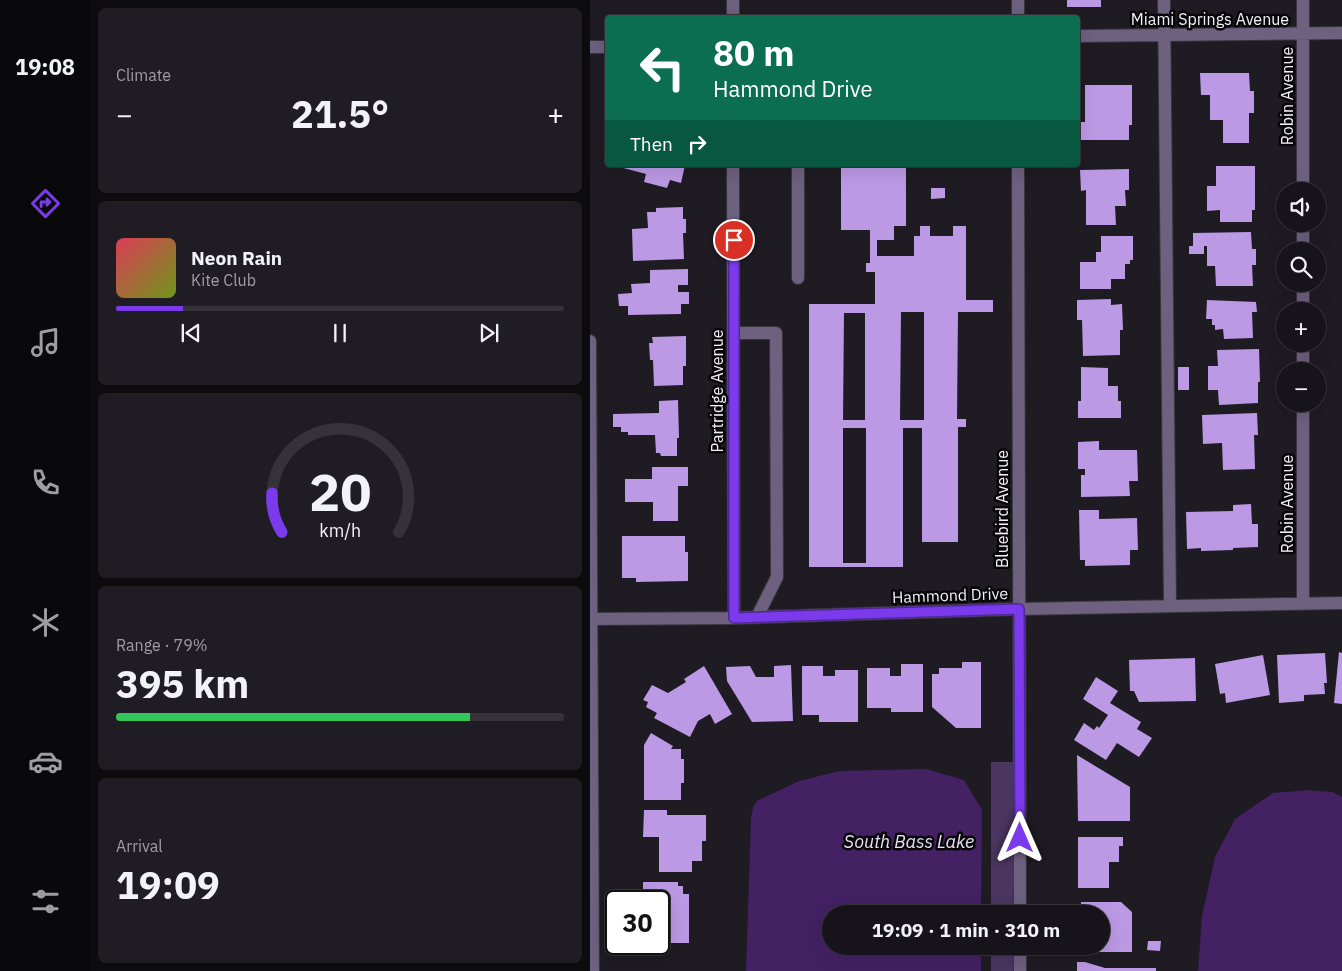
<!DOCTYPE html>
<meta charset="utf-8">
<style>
:root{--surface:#16141a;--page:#1f1d23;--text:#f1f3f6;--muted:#9e9ea2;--line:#353339;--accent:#7c3aed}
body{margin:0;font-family:"IBM Plex Sans",sans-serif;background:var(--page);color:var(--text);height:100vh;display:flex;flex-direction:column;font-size:19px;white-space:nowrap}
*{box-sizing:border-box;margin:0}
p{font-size:16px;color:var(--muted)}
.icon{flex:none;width:28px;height:28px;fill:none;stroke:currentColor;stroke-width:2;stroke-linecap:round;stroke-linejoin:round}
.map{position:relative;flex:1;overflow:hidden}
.details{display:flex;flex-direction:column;gap:8px;padding:8px;background:#0c0b0e;width:500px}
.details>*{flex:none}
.guide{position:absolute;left:15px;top:15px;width:475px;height:152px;border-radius:5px;box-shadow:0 5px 20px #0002,0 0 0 1px var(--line);background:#0b6e4f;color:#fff;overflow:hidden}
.tools{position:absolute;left:686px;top:182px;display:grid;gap:10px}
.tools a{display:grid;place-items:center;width:50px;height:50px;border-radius:50%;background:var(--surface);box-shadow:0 5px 20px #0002,0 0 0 1px var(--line);font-size:25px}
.speed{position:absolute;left:15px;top:890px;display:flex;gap:10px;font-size:25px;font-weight:700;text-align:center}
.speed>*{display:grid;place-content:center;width:65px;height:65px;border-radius:50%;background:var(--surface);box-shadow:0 5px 20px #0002,0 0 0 1px var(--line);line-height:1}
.speed .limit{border:2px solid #111;border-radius:8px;background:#fff;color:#111}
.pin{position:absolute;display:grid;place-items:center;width:42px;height:42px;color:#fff;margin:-21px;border:2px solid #fff;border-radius:50%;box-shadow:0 1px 5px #0007}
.me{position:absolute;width:55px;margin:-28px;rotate:0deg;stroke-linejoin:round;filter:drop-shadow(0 0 4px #0008)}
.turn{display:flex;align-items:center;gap:18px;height:105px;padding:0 25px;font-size:22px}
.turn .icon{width:65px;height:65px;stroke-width:2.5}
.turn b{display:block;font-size:35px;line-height:42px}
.then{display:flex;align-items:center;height:48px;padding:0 25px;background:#0003;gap:10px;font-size:19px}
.big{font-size:38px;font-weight:700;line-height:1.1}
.details .tile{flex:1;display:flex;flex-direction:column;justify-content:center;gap:8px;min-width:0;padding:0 18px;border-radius:8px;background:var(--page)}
.details .dial{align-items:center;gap:0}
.dial svg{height:130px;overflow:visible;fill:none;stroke:var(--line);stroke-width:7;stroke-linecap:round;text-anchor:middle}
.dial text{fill:var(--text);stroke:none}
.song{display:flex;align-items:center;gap:15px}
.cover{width:60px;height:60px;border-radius:8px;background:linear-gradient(135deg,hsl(350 70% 55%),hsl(80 70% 35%))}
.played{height:5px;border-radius:2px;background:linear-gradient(90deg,var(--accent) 15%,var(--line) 15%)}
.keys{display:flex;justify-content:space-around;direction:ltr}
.heat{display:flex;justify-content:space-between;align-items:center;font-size:28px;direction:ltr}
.charge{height:8px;border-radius:4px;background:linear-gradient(90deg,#34c759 79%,var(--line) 0)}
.trip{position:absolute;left:232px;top:905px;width:288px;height:50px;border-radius:25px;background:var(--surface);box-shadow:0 5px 20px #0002,0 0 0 1px var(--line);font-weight:700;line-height:50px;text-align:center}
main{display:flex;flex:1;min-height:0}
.menu{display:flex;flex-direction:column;width:90px;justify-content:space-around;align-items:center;background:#09080a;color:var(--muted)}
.menu .icon{width:35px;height:35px}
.menu .on{color:var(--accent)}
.menu b{font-size:22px;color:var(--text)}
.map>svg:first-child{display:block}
.green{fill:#4a3661}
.water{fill:#432163}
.building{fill:#bc99e5;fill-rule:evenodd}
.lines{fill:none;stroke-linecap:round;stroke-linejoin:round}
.minor-casing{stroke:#38353c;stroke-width:14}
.minor{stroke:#6e607f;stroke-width:12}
.route-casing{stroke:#51269a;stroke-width:12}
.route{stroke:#7c3aed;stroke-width:9}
.labels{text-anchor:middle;stroke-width:5;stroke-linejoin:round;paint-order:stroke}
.street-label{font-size:16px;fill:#f4f1f7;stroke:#070609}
.water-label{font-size:18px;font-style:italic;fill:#e8e0f4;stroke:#070609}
</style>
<main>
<nav class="menu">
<b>19:08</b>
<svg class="icon on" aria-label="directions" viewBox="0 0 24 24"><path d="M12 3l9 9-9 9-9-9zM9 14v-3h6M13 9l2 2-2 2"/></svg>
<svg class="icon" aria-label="music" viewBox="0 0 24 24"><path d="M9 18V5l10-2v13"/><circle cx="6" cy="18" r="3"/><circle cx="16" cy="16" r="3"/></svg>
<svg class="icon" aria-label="phone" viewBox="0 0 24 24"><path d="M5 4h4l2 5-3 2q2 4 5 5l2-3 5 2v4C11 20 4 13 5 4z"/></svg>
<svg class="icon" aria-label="climate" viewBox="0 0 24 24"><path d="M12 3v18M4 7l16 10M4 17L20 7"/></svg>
<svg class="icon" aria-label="car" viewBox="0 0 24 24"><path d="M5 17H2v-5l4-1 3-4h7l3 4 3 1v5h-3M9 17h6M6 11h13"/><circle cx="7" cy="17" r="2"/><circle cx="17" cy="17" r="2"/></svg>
<svg class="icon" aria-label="filters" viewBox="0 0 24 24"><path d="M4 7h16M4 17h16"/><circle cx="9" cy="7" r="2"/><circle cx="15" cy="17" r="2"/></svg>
</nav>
<section class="details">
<div class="tile"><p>Climate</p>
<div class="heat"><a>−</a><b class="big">21.5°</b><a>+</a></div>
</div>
<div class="tile">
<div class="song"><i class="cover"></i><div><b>Neon Rain</b><p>Kite Club</p></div></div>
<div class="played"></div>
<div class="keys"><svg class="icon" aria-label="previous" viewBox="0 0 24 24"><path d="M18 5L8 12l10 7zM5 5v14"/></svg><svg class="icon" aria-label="pause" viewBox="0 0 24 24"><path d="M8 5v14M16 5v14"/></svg><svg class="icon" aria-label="next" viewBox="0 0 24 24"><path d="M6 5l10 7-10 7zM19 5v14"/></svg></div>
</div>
<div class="tile dial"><svg viewBox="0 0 100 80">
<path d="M14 69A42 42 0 1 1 86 69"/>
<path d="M14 69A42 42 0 0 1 8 45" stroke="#7c3aed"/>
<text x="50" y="56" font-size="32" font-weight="700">20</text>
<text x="50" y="72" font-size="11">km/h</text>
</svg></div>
<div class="tile"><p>Range · 79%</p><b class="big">395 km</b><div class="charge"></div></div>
<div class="tile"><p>Arrival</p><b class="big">19:09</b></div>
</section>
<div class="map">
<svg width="752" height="971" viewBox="0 0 752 971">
<rect width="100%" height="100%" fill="#1e1b23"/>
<path class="green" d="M401 762H423V914H401Z
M401 946H423V971H401Z"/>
<path class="water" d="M336 769 374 780 392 810 391 914H241V946H391V971H156L161 819 163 807 167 801 209 781 249 771Z
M718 790 742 792 752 797V971H608L612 916 625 857 645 819 683 793Z"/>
<path class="building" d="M477 0H511V7H477Z
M212 15H252V18H212Z
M610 73H659L660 91H664V113H659V143H633V120H620V95H611Z
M495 85H542V125H539V140H488V122H495Z
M22 165H95L91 183 80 180 77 188 54 182 56 174Z
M251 165H316V226H304V240H287V256H324V236H330V226H340V236H363V226H376V300H403V312H368L367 419H376V427H368V542H332V428H313V567H219V304H285V272H276V263H280V230H251ZM311 312H334V420H310ZM254 313H275V420H253ZM253 428H276V563H253Z
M626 166H665V210H662V222H630V210L617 211V186H626Z
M539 169V190H535L536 206H525L526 225H496V190L491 191 490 170Z
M341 188H355V198L341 199Z
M93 207V219H96V233H93L94 259 43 261 42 229 58 228 57 212H66V208Z
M661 232 662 249H666V265H662L663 286H626L625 266H617V246H614V254H599V246H603V233Z
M511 236H543V260H540V264H535V279H521V289H490V262H506V252H511Z
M98 269V285H88V292H99V304H91V314L38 315V306H29L28 294 42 293 41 284 60 283V270Z
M521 299V305L532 304 533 330H530V355L493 356 492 320H487V300Z
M617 300 666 302 667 312H662L663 338 634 339 633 329 625 330V325H622V319H616Z
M96 336V366H93V385L64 386 63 360H60L59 343H63L62 337Z
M669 349 670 382H668V403L629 405 628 390H618V366H628L627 350Z
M491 367 518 368V386H528V401H531V418H488V401H491Z
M588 367H599V390H588Z
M88 400 89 438H87V456H71L70 453H66L65 435H38V432H31V427H23V414L69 413V401Z
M667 413 668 435H664L665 469 633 470 632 443 613 444 612 415Z
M509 441V450H547L548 481H539L540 496 491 497V475H495V469H488V442Z
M62 467H98V486H88V521H63V502H35V479H62Z
M661 504 662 524H668V547L643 548V550L611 551V548L597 549 596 512 643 511V505Z
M489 510H509V519L547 518 548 550H540V565L495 566V560H490Z
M32 536H95V552H98V581L46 582V578H32Z
M749 652 752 653V704L744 703Z
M735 653 737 683H734L735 694 714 695V701L689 703 687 655Z
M673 655 680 695 636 703 635 693 630 694 625 664Z
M605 658 606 701 549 702 544 691H540L539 660Z
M372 662H391V728H366L342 707V674H349V668H372Z
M311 664H333V712H301V708H277V668H300V676H311Z
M201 665 203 721 162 722 137 681 136 667 160 666 166 677H184V666Z
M114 666 142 714 125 724 120 714 108 721 100 737 64 718 67 713 56 707 58 702 53 700 62 685 78 693 96 682 94 679Z
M212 666H233V676H245V670H268V722H229V715H212Z
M506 677 528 691 520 703 551 722 547 729 562 738 549 757 527 743 516 760 484 740 494 723 504 730 507 726 509 728 518 715 493 699Z
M61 733 83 746 81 749H91V759H94V783H91V800H54V745Z
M487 755 540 787V821H488Z
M54 810H77V815H116V841H112V861H102V872H69V837H53Z
M488 837H533V846H529V862H519V888H488Z
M53 882H88V886H93V894H99V943H69V901H53Z
M491 902H531L542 912V952H491V946H511V914H491Z
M558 941H571L570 951 557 950Z
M487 962H495L515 968H566V971H487Z"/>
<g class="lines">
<defs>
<path id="minor" d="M143 0V18
M428 0V18
M574 0 580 606
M488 36 752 33
M0 47H18
M143 165 144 618
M428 165 430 914
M713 191V0
M713 224V251
M208 278V165
M713 284V311
M144 333H186L187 577 167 617
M0 341 3 971
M713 344V371
M713 404V604
M0 619 144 618 429 609 752 603
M430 946V971"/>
</defs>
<use href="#minor" class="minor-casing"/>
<use href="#minor" class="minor"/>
</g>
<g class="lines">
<defs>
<path id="route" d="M144 240V618L429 609 430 838"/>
</defs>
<use href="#route" class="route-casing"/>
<use href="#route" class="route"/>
</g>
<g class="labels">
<g class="street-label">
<text x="620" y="25">Miami Springs Avenue</text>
<text transform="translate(697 96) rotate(-90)" y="6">Robin Avenue</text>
<text transform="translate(127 391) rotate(-90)" y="6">Partridge Avenue</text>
<text transform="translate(697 504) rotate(-90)" y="6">Robin Avenue</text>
<text transform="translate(412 509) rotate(-90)" y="6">Bluebird Avenue</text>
<text transform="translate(360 595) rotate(-2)" y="6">Hammond Drive</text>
</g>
<g class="water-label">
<text x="319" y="848">South Bass Lake</text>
</g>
</g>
</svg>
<div class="tools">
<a><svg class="icon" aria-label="sound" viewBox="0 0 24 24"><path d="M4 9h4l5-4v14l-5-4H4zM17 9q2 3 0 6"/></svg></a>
<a><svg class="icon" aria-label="search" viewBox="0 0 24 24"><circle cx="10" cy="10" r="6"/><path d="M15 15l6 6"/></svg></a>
<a>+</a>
<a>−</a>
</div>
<div class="speed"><div class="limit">30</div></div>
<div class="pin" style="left:144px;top:240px;background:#d93025"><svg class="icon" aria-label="arrive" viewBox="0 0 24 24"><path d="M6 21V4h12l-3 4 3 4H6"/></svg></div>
<svg class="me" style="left:430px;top:838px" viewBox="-20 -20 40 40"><path d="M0-17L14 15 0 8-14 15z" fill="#7c3aed" stroke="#fff" stroke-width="4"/></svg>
<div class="trip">19:09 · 1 min · 310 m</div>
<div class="guide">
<div class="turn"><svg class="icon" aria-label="left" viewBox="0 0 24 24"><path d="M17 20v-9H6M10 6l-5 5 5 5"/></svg><div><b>80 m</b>Hammond Drive</div></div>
<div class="then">Then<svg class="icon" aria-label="right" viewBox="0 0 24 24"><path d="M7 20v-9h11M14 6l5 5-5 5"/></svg></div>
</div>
</div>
</main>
